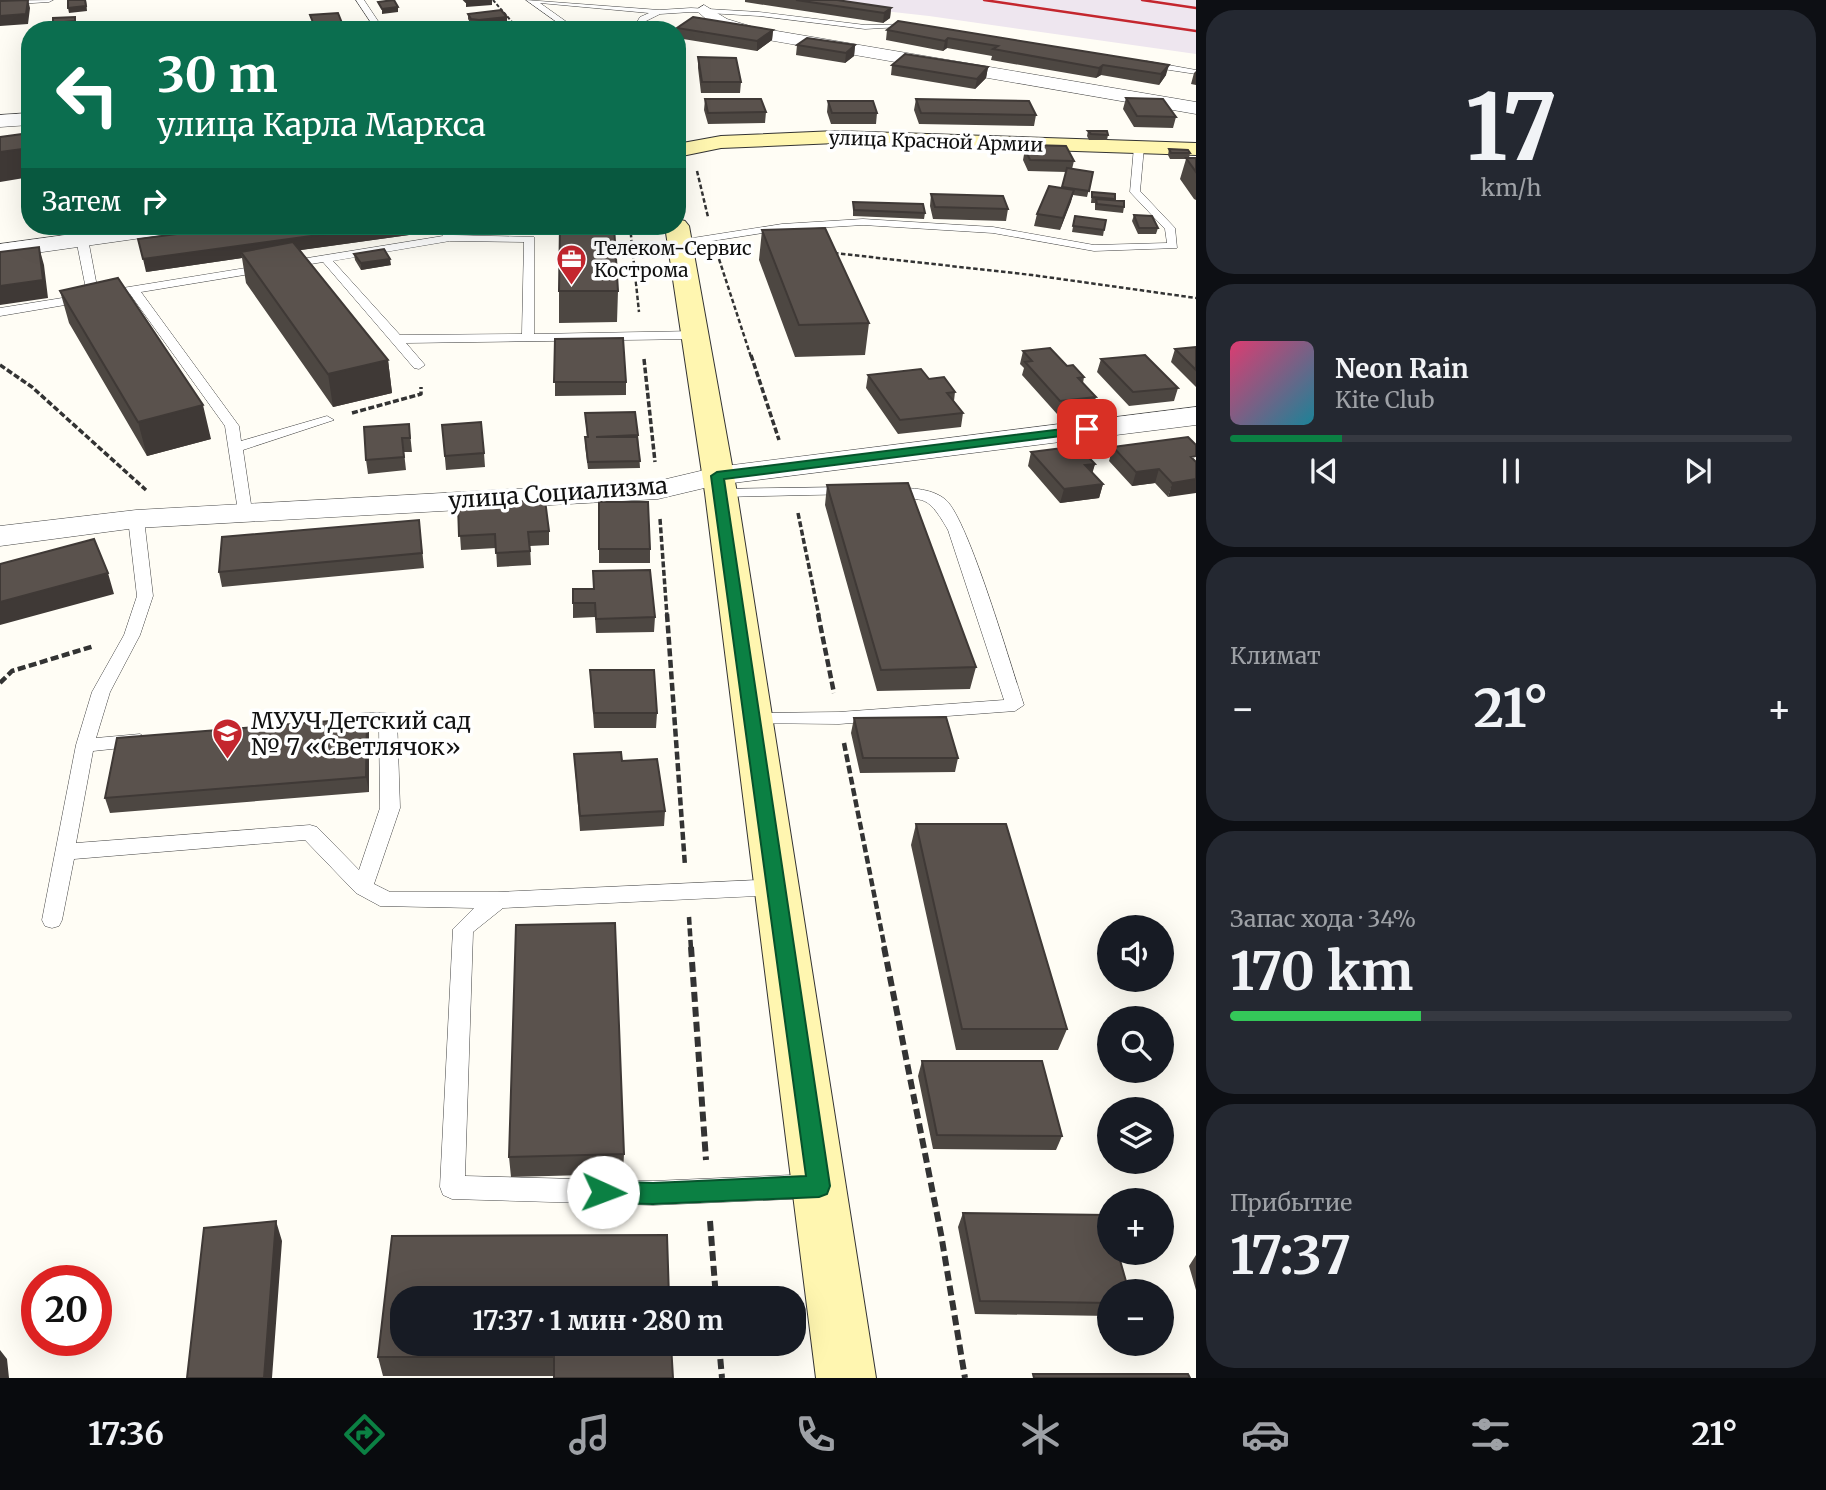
<!DOCTYPE html>
<html lang="ru">
<meta charset="utf-8">
<style>
:root{--surface:#171b24;--page:#242831;--text:#f1f3f6;--muted:#9ea1a6;--line:#363941;--accent:#0b8043}
body{margin:0;font-family:Merriweather,serif;background:var(--page);color:var(--text);height:100vh;display:flex;flex-direction:column;font-size:26px;white-space:nowrap}
*{box-sizing:border-box;margin:0}
p{font-size:23px;color:var(--muted)}
.icon{flex:none;width:38px;height:38px;fill:none;stroke:currentColor;stroke-width:2;stroke-linecap:round;stroke-linejoin:round}
.map{position:relative;flex:1;overflow:hidden}
.panel{display:flex;flex-direction:column;gap:10px;padding:10px;background:#0d0f14;width:630px}
.panel>*{flex:none}
.guide{position:absolute;left:21px;top:21px;width:665px;height:214px;border-radius:28px;box-shadow:0 7px 28px #0002;background:#0b6e4f;color:#fff;overflow:hidden}
.fabs{position:absolute;left:1097px;top:915px;display:grid;gap:14px}
.fabs a{display:grid;place-items:center;width:77px;height:77px;border-radius:50%;background:var(--surface);box-shadow:0 7px 28px #0002;font-size:35px}
.speed{position:absolute;left:21px;top:1265px;display:flex;gap:14px;font-size:35px;font-weight:700;text-align:center}
.speed>*{display:grid;place-content:center;width:91px;height:91px;border-radius:50%;background:var(--surface);box-shadow:0 7px 28px #0002;line-height:1}
.speed .limit{border:10px solid #d22;background:#fff;color:#111}
.pin{position:absolute;display:grid;place-items:center;width:60px;height:60px;color:#fff;margin:-30px;border-radius:14px;box-shadow:0 4px 10px #0006}
.me{position:absolute;width:77px;margin:-38px;rotate:92deg;stroke-linejoin:round;filter:drop-shadow(0 0 5px #0008)}
.turn{display:flex;align-items:center;gap:24px;height:147px;padding:0 21px;font-size:32px}
.turn .icon{width:91px;height:91px;stroke-width:2.5}
.turn b{display:block;font-size:49px;line-height:60px}
.then{display:flex;align-items:center;height:66px;padding:0 21px;background:#0003;gap:14px;font-size:26px}
.big{font-size:52px;font-weight:700;line-height:1.1}
.panel .widget{flex:1;display:flex;flex-direction:column;justify-content:center;gap:10px;min-width:0;padding:0 24px;border-radius:28px;background:var(--page)}
.panel .dial{align-items:center;gap:0}
.dial b{font-size:91px;line-height:1}
.song{display:flex;align-items:center;gap:21px}
.cover{width:84px;height:84px;border-radius:10px;background:linear-gradient(135deg,hsl(340 70% 55%),hsl(190 70% 35%))}
.played{height:7px;border-radius:4px;background:linear-gradient(90deg,var(--accent) 20%,var(--line) 20%)}
.keys{display:flex;justify-content:space-around;direction:ltr}
.heat{display:flex;justify-content:space-between;align-items:center;font-size:38px;direction:ltr}
.charge{height:10px;border-radius:5px;background:linear-gradient(90deg,#34c759 34%,var(--line) 0)}
.trip{position:absolute;left:390px;top:1286px;width:416px;height:70px;border-radius:28px;background:var(--surface);box-shadow:0 7px 28px #0002;font-weight:700;line-height:70px;text-align:center}
.tab-bar{display:flex;height:112px;justify-content:space-around;align-items:center;background:#090b0e;color:var(--muted)}
.tab-bar .icon{width:49px;height:49px}
.tab-bar .active{color:var(--accent)}
.tab-bar b{font-size:32px;color:var(--text)}
main{display:flex;flex:1;min-height:0}
.map>svg:first-child{display:block}
.industrial{fill:#eee6ef}
.lines{fill:none;stroke-linecap:round;stroke-linejoin:round}
.lane-casing{stroke:#444;stroke-width:1}
.street-casing{stroke:#444;stroke-width:1}
.secondary-casing{stroke:#333;stroke-width:2}
.path-far4{stroke:#333;stroke-width:2;stroke-dasharray:3.5 2;stroke-linecap:butt}
.path-far3{stroke:#333;stroke-width:2.5;stroke-dasharray:4.5 2.5;stroke-linecap:butt}
.path-far2{stroke:#333;stroke-width:3.5;stroke-dasharray:6 2.5;stroke-linecap:butt}
.path-far1{stroke:#333;stroke-width:4.5;stroke-dasharray:8 3.5;stroke-linecap:butt}
.path{stroke:#333;stroke-width:6;stroke-dasharray:10 5;stroke-linecap:butt}
.lane{fill:#fff;fill-rule:evenodd}
.street{fill:#fff;fill-rule:evenodd}
.secondary{fill:#fff6b0;fill-rule:evenodd}
.rail{stroke:#c4262e;stroke-width:2.5}
.wall{fill:#4d4742}
.shaded-wall{fill:#3f3936}
.building{fill:#5a524d;stroke:#3f3936;stroke-width:2}
.route{fill:#0b8043;stroke:#07532c;stroke-width:2}
.labels{text-anchor:middle;stroke-width:7;stroke-linejoin:round;paint-order:stroke}
.far-street-label{font-size:19px;fill:#111;stroke:#fff}
.far-poi-label{font-size:19px;fill:#111;stroke:#fff;text-anchor:start}
.street-label{font-size:23px;fill:#111;stroke:#fff}
.poi-label{font-size:23px;fill:#111;stroke:#fff;text-anchor:start}
</style>
<main>
<div class="map">
<svg width="1196" height="1378" viewBox="0 0 1196 1378">
<rect width="100%" height="100%" fill="#fffdf5"/>
<path class="industrial" d="M785 0H1196V54L929 16Z"/>
<g class="lines">
<defs>
<path id="lane" d="M53 0 49 2 0 5V1Z
M356 0H364L384 30H376Z
M526 0 659 10 691 8 759 12 865 25 914 24 918 26 865 29 759 16 691 12 660 14 646 21 640 30H632L640 17 649 13 540 3 578 30H568Z
M1146 61 1196 70V74L1143 66Z
M1139 144 1144 147 1140 191 1175 228 1177 248 1094 251 993 233 863 225 782 230 680 246 674 243 680 240 782 224 863 219 993 227 1094 245 1167 243 1165 229 1130 192 1134 147Z
M437 226H447L453 235 534 237V334L697 331 703 335 697 339 406 343 425 365 419 369 414 368 323 262 141 292 239 426 241 441 327 416 334 420 243 450 252 511 245 515 238 511 225 426 130 294 0 316V308L87 294 76 239 82 236 88 239 98 292 443 236ZM450 241 524 242 522 334 400 335 333 261Z
M851 487 858 491 856 494 721 497 714 493 721 489Z
M889 488C907 488 931 487 946 500 969 521 1011 667 1024 705L1015 711 839 724 748 723 745 719 748 715 754 713 839 712 1004 700 948 530C924 488 923 504 884 495L882 492Z
M136 514 144 519 153 596 140 635 110 692 96 738 140 734 149 740 140 746 93 751 76 843 310 825 317 827 359 870 380 808 379 725 345 728 336 722C343 713 389 708 397 718L400 808 374 884 390 892H498L778 879 785 881 788 887 785 893 778 895 503 908 473 932 465 1176 653 1181 815 1174 824 1178 827 1186 824 1194 815 1198 653 1205 452 1199 443 1195 440 1187 453 929 474 908 380 906 356 893 305 840 74 859 62 920 59 926 52 928 45 926 42 920 76 745 92 692 124 635 137 596 128 519Z"/>
<path id="street" d="M704 5 727 19 753 27 1196 102V114L751 37 715 27 696 10Z
M30 113V125L0 127V115Z
M130 226H188L177 233 0 258V244Z
M1196 407V425L717 485 658 499 136 528 0 546V526L136 510 658 481 717 467Z"/>
<path id="secondary" d="M836 131 1196 143V155L836 143 721 148 677 157V144L721 136Z
M677 219 685 221 689 226 737 493 876 1378H816L705 493 665 226H677Z"/>
</defs>
<use href="#lane" class="lane-casing"/>
<use href="#street" class="street-casing"/>
<use href="#secondary" class="secondary-casing"/>
<path class="path-far4" d="M493 0 519 30"/>
<path class="path-far3" d="M697 171 708 217
M630 226 639 312
M834 253 1032 275 1196 298
M719 259 751 357"/>
<path class="path-far2" d="M751 355 779 440
M644 359 655 462
M0 365 32 387 146 490
M352 413 421 394V387
M798 513 819 616
M660 519 667 616"/>
<path class="path-far1" d="M667 614 685 866
M818 614 834 693
M0 683 12 671 94 646
M844 743 885 949
M689 917 691 949"/>
<path class="path" d="M691 947 706 1160
M884 947 941 1234 965 1378
M710 1221 716 1298
M719 1344 722 1378"/>
<use href="#lane" class="lane"/>
<use href="#street" class="street"/>
<use href="#secondary" class="secondary"/>
<path class="rail" d="M984 0 1196 31
M1142 0 1196 8"/>
</g>
<path class="wall" d="M745 0H837L891 8 890 18 883 23 745 2Z
M468 14 507 22 479 25 471 24 468 19Z
M898 21 1166 75 1159 85 1101 75 1096 78 991 60 992 56 947 48 943 51 886 40 887 30Z
M677 28 773 30 772 40 757 51 677 38Z
M797 45H855L854 56 845 63 796 55Z
M698 57 741 82 740 93H701L698 68Z
M892 65 988 67 986 78 975 89 891 75Z
M1196 71V85L1191 84 1194 73Z
M1126 98 1176 117 1173 128 1134 127 1123 109Z
M705 99 766 112 765 123 708 124 704 110Z
M916 99 1036 115 1034 126 919 124 914 110Z
M828 101 877 113 876 124H831L827 112Z
M1088 131 1108 135 1107 140H1089L1087 136Z
M1031 145 1074 161 1072 169 1093 172 1087 197 1073 195 1060 230 1034 226 1037 214 1062 188 1066 172 1028 171 1023 160 1025 149H1030Z
M1169 149 1190 153 1189 158H1196V200L1194 199 1180 179 1186 159H1170L1168 155Z
M1092 192 1115 199V200L1124 207 1123 213 1095 210V203H1091Z
M931 194 1008 209 1006 221 933 219 930 206Z
M853 202 925 213 924 219 853 216Z
M1134 215 1158 228 1156 234H1138L1132 221Z
M1075 216 1104 230 1103 236 1072 232Z
M239 226H408L409 235 300 250 388 360 392 393 333 407 246 283 242 258 146 272Z
M462 226H531V229L506 233 502 228 468 233Z
M762 230 869 323 865 355 795 357 759 260Z
M354 254 391 265 361 270 355 260Z
M60 291 211 439 147 456 69 323Z
M559 291H618L617 322 559 323Z
M555 339 626 382V395L555 396Z
M1196 347V387L1171 362 1175 349Z
M1023 351 1067 366 1084 377 1083 383 1096 397 1092 411 1057 414 1022 375 1024 368 1020 364Z
M1101 359 1178 388 1174 401 1129 406 1097 372Z
M868 375 929 379 955 392 954 401 963 413 961 427 898 434 866 388Z
M585 413 638 435 640 468 588 469 585 444V437H587Z
M409 424 412 452H404L406 470 368 474 366 460Z
M442 425 484 453 485 467 446 470Z
M1188 437 1168 497 1155 483 1132 486 1109 461 1113 447Z
M1031 452 1095 464 1092 472 1103 484 1099 498 1060 503 1028 466Z
M827 485 976 667 970 689 877 691 825 505Z
M599 502 650 549V563H599Z
M458 505 549 531V545L530 546 531 565 497 567 496 548 461 550Z
M419 520 424 568 222 587 219 572Z
M573 589 655 617 654 632 596 633 595 617 573 618Z
M590 670 657 713 656 728H594Z
M367 718 369 733V792L110 813 105 798Z
M854 718 958 758 955 772 860 773 851 733Z
M574 754 622 761 665 811 664 826 580 831Z
M916 824 1067 1029 1058 1050H956L911 845Z
M922 1061 1062 1136 1056 1150 933 1149 918 1076Z
M624 1154 623 1174 511 1177 509 1157Z
M963 1213 1110 1292V1316L975 1314 958 1227Z
M1196 1255V1290L1189 1266Z
M671 1344 554 1376H383L378 1357Z"/>
<path class="shaded-wall" d="M28 0 30 8 28 24 0 26V16Z
M86 0 87 11 69 13 68 8Z
M492 0V5L466 7V2Z
M398 7V12L382 14V9Z
M891 8 890 18 883 23 884 13Z
M75 17 76 26 54 28 53 23Z
M507 17V22L479 25V20Z
M342 23V28L314 30V25Z
M773 30 772 40 757 51V41Z
M948 38 947 48 943 51 945 41Z
M855 45 854 56 845 63 846 53Z
M1103 65 1101 75 1096 78 1099 68Z
M1169 65 1166 75 1159 85 1161 74Z
M988 67 986 78 975 89 977 79Z
M30 148V177L0 182V152Z
M1074 190 1071 202 1060 230 1063 218Z
M385 226H408L409 235 244 258 241 252 242 258 146 272 143 259Z
M467 226H502V228L468 233Z
M506 226H531V229L506 233Z
M39 247 44 265 48 298 0 305V286Z
M390 259 391 265 361 270V263Z
M388 360 392 393 333 407 328 374Z
M203 405 211 439 147 456 138 422Z
M1095 464 1091 478 1085 465Z
M1159 469 1155 483 1132 486 1136 472Z
M1196 479V493L1168 497 1172 483Z
M1103 484 1099 498 1060 503 1064 489Z
M108 573 114 594 0 625V602Z
M367 718 369 733V792L366 777Z
M276 1221 282 1241 272 1378H264Z
M0 1350 7 1359 9 1378H0Z"/>
<path class="building" d="M28 0 26 14 0 16V1Z
M68 0H85L86 6 68 8Z
M394 0 398 7 382 9 378 2Z
M464 0H492L466 2Z
M796 0H837L891 8 884 13Z
M501 10 507 17 479 20 471 19 468 14Z
M338 13 342 23 314 25 310 15Z
M75 17V21L53 23V18Z
M693 17 773 30 757 41 677 28Z
M898 21 1169 65 1161 74 1103 65 1099 68 993 49 998 46 948 38 945 41 887 30Z
M807 38 855 45 846 53 797 45Z
M905 54 988 67 977 79 892 65Z
M698 57 736 58 741 82H702Z
M1126 98 1163 99 1176 117 1137 116Z
M705 99H761L766 112 708 113Z
M916 99 1029 101 1036 115 921 113Z
M828 101H873L877 113H832Z
M1088 131H1107L1108 135 1091 134Z
M30 133V148L0 152V137Z
M1031 145 1066 146 1074 161 1030 160 1025 149H1033Z
M1169 149 1188 150 1190 153H1171Z
M1186 158H1196V172Z
M1067 168 1093 172 1089 191 1062 187Z
M1049 186 1074 190 1063 218 1037 214Z
M1092 192 1115 194V199L1092 197Z
M931 194 1003 196 1008 209 935 207Z
M1096 199 1124 201V207L1097 204Z
M853 202 923 204 925 213 854 210Z
M1134 215 1152 216 1158 228H1139Z
M1075 216 1106 220 1104 230 1073 226Z
M239 226H385L143 259 138 239Z
M560 226H614L618 291H559Z
M825 228 869 323 799 325 762 230Z
M293 242 388 360 328 374 241 252Z
M39 247 43 280 0 286V252Z
M384 249 390 259 361 263 354 254Z
M118 278 203 405 138 422 60 291Z
M623 338 626 382H554L555 339Z
M1196 347V370L1175 349Z
M1050 348 1067 366 1073 365 1084 377 1078 378 1096 397 1060 401 1025 362 1032 361 1023 351Z
M1145 355 1178 388 1133 392 1101 359Z
M921 369 929 379 944 377 955 392 947 393 963 413 900 420 868 375Z
M635 412 638 435 596 437H637L640 461 588 462 585 437H588L585 413Z
M481 422 484 453 445 456 442 425Z
M409 424 410 438H402L404 457 366 460 364 427Z
M1188 437 1196 445V456L1191 457 1196 462V479L1172 483 1159 469 1136 472 1113 447Z
M1078 446 1095 464 1085 465 1103 484 1064 489 1031 452Z
M908 483 976 667 881 670 827 485Z
M545 500 549 531 528 532 530 551 496 553 495 534 459 536 458 505Z
M599 502H648L650 549H599Z
M419 520 422 553 219 572 222 537Z
M94 539 108 573 0 602V564Z
M650 570 655 617 596 619 595 603H573V589H594L593 571Z
M590 670H654L657 713H594Z
M946 717 958 758H863L854 718Z
M367 718 366 777 105 798 117 738Z
M621 752 622 761 657 759 665 811 580 816 574 754Z
M916 824H1006L1067 1029H962Z
M615 923 624 1154 509 1157 516 925Z
M922 1061H1042L1062 1136 937 1135Z
M963 1213 1107 1215 1110 1223V1253H1118L1129 1292H1110V1303L980 1301Z
M276 1221 264 1378H187L204 1228Z
M667 1235 669 1298H402V1344H671L673 1378H554V1357H378L392 1236Z
M1033 1374H1188L1190 1378H1034Z"/>
<path class="route" d="M1087 426 1093 429 1092 432 724 479 830 1186 827 1194 819 1197 653 1204 603 1203 595 1199 591 1192 595 1184 603 1181 653 1183 806 1176 711 476 717 472Z"/>
<defs>
<symbol id="office-pin" viewBox="-11 -11 22 30"><path d="M0 17L-7.5 6A9.5 9.5 0 1 1 7.5 6Z" fill="#c4262e" stroke="#fff"/><path d="M-6-3h4V-5.5h4V-3h4V5H-6ZM-1-4.5V-3h2v-1.5ZM-6 0V1H6V0Z" fill="#fff"/></symbol>
<symbol id="school-pin" viewBox="-11 -11 22 30"><path d="M0 17L-7.5 6A9.5 9.5 0 1 1 7.5 6Z" fill="#c4262e" stroke="#fff"/><path d="M0-5L7-2L0 1L-7-2ZM-4 1L0 2.5L4 1V4Q0 6-4 4Z" fill="#fff"/></symbol>
</defs>
<g fill-rule="evenodd">
<use href="#office-pin" x="554" y="242" width="35" height="47"/>
<use href="#school-pin" x="210" y="716" width="35" height="47"/>
</g>
<g class="labels">
<g class="far-street-label">
<text transform="translate(936 141) rotate(2)" y="7">улица Красной Армии</text>
</g>
<g class="far-poi-label">
<text x="594" y="255">Телеком-Сервис<tspan x="594" dy="22">Кострома</tspan></text>
</g>
<g class="street-label">
<text transform="translate(558 493) rotate(-4)" y="8">улица Социализма</text>
</g>
<g class="poi-label">
<text x="251" y="729">МУУЧ Детский сад<tspan x="251" dy="26">№ 7 «Светлячок»</tspan></text>
</g>
</g>
</svg>
<div class="fabs">
<a><svg class="icon" aria-label="sound" viewBox="0 0 24 24"><path d="M4 9h4l5-4v14l-5-4H4zM17 9q2 3 0 6"/></svg></a>
<a><svg class="icon" aria-label="search" viewBox="0 0 24 24"><circle cx="10" cy="10" r="6"/><path d="M15 15l6 6"/></svg></a>
<a><svg class="icon" aria-label="layers" viewBox="0 0 24 24"><path d="M12 4l9 5-9 5-9-5zM3 14l9 5 9-5"/></svg></a>
<a>+</a>
<a>−</a>
</div>
<div class="speed"><div class="limit">20</div></div>
<div class="pin" style="left:1087px;top:429px;background:#d93025"><svg class="icon" aria-label="arrive" viewBox="0 0 24 24"><path d="M6 21V4h12l-3 4 3 4H6"/></svg></div>
<svg class="me" style="left:603px;top:1192px" viewBox="-20 -20 40 40"><circle r="19" fill="#fff"/><path d="M0-13L10 11 0 6-10 11z" fill="#0b8043"/></svg>
<div class="trip">17:37 · 1 мин · 280 m</div>
<div class="guide">
<div class="turn"><svg class="icon" aria-label="left" viewBox="0 0 24 24"><path d="M17 20v-9H6M10 6l-5 5 5 5"/></svg><div><b>30 m</b>улица Карла Маркса</div></div>
<div class="then">Затем<svg class="icon" aria-label="right" viewBox="0 0 24 24"><path d="M7 20v-9h11M14 6l5 5-5 5"/></svg></div>
</div>
</div>
<section class="panel">
<div class="widget dial"><b>17</b><p>km/h</p></div>
<div class="widget">
<div class="song"><i class="cover"></i><div><b>Neon Rain</b><p>Kite Club</p></div></div>
<div class="played"></div>
<div class="keys"><svg class="icon" aria-label="previous" viewBox="0 0 24 24"><path d="M18 5L8 12l10 7zM5 5v14"/></svg><svg class="icon" aria-label="pause" viewBox="0 0 24 24"><path d="M8 5v14M16 5v14"/></svg><svg class="icon" aria-label="next" viewBox="0 0 24 24"><path d="M6 5l10 7-10 7zM19 5v14"/></svg></div>
</div>
<div class="widget"><p>Климат</p>
<div class="heat"><a>−</a><b class="big">21°</b><a>+</a></div>
</div>
<div class="widget"><p>Запас хода · 34%</p><b class="big">170 km</b><div class="charge"></div></div>
<div class="widget"><p>Прибытие</p><b class="big">17:37</b></div>
</section>
</main>
<nav class="tab-bar">
<b>17:36</b>
<svg class="icon active" aria-label="directions" viewBox="0 0 24 24"><path d="M12 3l9 9-9 9-9-9zM9 14v-3h6M13 9l2 2-2 2"/></svg>
<svg class="icon" aria-label="music" viewBox="0 0 24 24"><path d="M9 18V5l10-2v13"/><circle cx="6" cy="18" r="3"/><circle cx="16" cy="16" r="3"/></svg>
<svg class="icon" aria-label="phone" viewBox="0 0 24 24"><path d="M5 4h4l2 5-3 2q2 4 5 5l2-3 5 2v4C11 20 4 13 5 4z"/></svg>
<svg class="icon" aria-label="climate" viewBox="0 0 24 24"><path d="M12 3v18M4 7l16 10M4 17L20 7"/></svg>
<svg class="icon" aria-label="car" viewBox="0 0 24 24"><path d="M5 17H2v-5l4-1 3-4h7l3 4 3 1v5h-3M9 17h6M6 11h13"/><circle cx="7" cy="17" r="2"/><circle cx="17" cy="17" r="2"/></svg>
<svg class="icon" aria-label="filters" viewBox="0 0 24 24"><path d="M4 7h16M4 17h16"/><circle cx="9" cy="7" r="2"/><circle cx="15" cy="17" r="2"/></svg>
<b>21°</b>
</nav>
